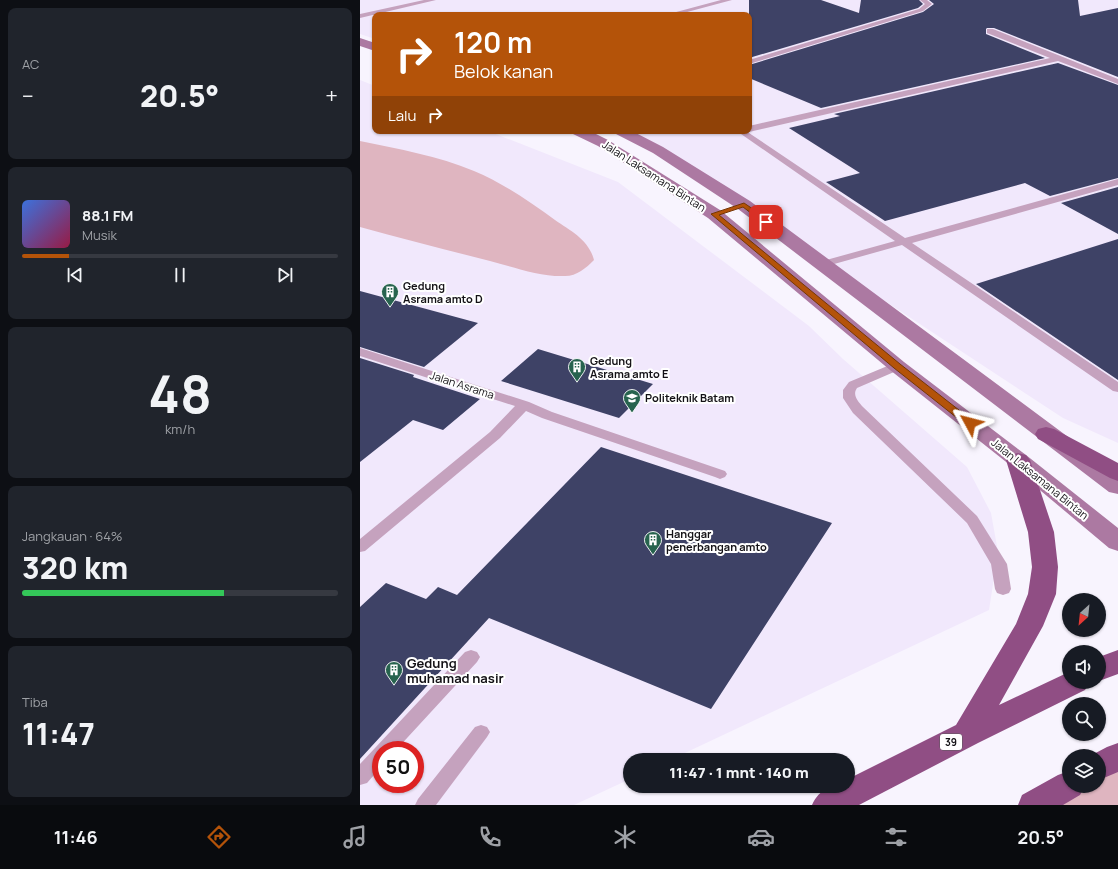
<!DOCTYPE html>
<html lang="id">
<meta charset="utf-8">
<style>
:root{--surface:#171b24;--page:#20242c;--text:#f1f3f6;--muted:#9ea1a6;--line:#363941;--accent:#b45309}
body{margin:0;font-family:Manrope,sans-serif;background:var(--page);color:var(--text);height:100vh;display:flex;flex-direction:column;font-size:15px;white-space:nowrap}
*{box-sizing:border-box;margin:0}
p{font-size:13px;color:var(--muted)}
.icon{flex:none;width:22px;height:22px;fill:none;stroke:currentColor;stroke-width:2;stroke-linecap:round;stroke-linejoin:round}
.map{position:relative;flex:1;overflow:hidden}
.panel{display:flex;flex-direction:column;gap:8px;padding:8px;background:#0d0f14;width:360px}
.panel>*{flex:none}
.hud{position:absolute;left:12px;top:12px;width:380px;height:122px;border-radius:8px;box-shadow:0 1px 3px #0004;background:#b45309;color:#fff;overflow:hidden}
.needle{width:26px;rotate:207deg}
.tools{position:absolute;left:702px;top:593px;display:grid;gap:8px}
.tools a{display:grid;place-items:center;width:44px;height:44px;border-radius:50%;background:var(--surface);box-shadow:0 1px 3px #0004;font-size:20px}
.speed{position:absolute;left:12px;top:741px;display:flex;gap:8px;font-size:20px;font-weight:700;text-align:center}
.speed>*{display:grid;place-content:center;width:52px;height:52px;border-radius:50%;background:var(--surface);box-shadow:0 1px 3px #0004;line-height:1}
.speed .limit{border:6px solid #d22;background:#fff;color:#111}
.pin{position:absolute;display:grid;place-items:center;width:34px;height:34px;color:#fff;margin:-17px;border-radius:8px;box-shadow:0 2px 6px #0006}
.me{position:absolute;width:44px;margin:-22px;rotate:308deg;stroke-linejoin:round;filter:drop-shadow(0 0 3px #0008)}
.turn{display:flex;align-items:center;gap:14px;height:84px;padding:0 16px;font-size:18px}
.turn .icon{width:52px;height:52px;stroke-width:2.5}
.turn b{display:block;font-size:28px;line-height:34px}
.then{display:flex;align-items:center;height:38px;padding:0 16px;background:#0003;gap:8px;font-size:15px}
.big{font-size:30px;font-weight:800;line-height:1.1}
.panel .widget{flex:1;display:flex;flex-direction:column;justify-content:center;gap:6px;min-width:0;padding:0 14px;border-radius:8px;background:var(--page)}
.panel .dial{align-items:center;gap:0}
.dial b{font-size:52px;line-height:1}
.song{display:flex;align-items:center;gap:12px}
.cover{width:48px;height:48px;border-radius:6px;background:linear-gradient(135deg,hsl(220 70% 55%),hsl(340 70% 35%))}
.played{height:4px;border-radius:2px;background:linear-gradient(90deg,var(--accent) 15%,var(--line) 15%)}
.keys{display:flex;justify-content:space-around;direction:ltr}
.heat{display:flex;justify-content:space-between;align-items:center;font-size:22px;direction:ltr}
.charge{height:6px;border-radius:3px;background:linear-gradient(90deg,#34c759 64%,var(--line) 0)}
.trip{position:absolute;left:263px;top:753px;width:232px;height:40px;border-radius:20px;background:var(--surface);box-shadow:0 1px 3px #0004;font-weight:800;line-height:40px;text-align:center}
.menu{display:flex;height:64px;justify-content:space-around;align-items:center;background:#090b0e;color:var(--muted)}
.menu .icon{width:28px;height:28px}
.menu .current{color:var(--accent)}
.menu b{font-size:18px;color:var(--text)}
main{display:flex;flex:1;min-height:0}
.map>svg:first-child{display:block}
.built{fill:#f1e8fc;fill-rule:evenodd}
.green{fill:#dfb5c0}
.building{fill:#3e4266}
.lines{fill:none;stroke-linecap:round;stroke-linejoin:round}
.service{fill:#c5a2be;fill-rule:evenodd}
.secondary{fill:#ac79a2;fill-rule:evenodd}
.trunk{fill:#904e84;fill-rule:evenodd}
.route{fill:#b45309;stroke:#753606}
.labels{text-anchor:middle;stroke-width:4;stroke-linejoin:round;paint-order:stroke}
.shield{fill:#fff;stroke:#5a585b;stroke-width:1}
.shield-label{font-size:10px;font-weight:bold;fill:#131115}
.street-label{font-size:11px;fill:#131115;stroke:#fff}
.poi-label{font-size:11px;font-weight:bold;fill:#131115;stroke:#fff;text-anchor:start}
.near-poi-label{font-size:13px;font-weight:bold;fill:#131115;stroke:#fff;text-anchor:start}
</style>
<main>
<section class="panel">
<div class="widget"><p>AC</p>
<div class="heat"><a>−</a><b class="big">20.5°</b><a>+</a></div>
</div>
<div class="widget">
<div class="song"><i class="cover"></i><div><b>88.1 FM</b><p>Musik</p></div></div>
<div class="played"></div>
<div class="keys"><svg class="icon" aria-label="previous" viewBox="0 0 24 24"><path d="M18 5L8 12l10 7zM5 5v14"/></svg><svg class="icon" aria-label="pause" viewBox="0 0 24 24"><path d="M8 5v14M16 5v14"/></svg><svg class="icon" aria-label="next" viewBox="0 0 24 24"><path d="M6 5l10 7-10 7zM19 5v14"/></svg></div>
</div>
<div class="widget dial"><b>48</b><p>km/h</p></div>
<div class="widget"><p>Jangkauan · 64%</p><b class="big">320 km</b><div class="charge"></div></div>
<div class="widget"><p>Tiba</p><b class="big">11:47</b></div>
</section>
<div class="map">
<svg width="758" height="805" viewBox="0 0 758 805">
<rect width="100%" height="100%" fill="#f8f4fe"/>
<path class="built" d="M0 0H758V443L703 418 266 131H389V15H15V39L0 34Z
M0 80 15 86V131H128L258 182 449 326 483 359 607 467 631 513 638 552 629 610 310 760H270V779L214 805H0ZM21 750H55V784H21Z"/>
<path class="green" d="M0 141C39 149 78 156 114 171 143 183 170 202 195 220 211 231 229 240 234 260 226 268 217 276 205 276 180 277 154 267 130 261 87 250 43 239 0 227Z
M758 756V805H674L709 786H739V767Z"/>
<path class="building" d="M389 0H461L499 13 501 0H559L563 4 558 8 389 58Z
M569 0H718L720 16 758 8V77L634 28H627L626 29V34L685 58 461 108 389 78V65L563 12 574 4Z
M698 63 758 85V178L690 196 665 183 525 221 466 182 500 173 429 128 480 116 474 114Z
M758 187V234L701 203Z
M758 239V380L616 284Z
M0 291 118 323 64 367 0 347Z
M178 349 293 384 259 418 141 381Z
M0 358 54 375 53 377 120 399 83 430 53 420 0 462Z
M241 447 472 523 351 709 129 618 0 759V607L26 583 66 599 78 587 97 595Z"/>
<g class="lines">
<path class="service" d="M64 0H76L0 18V14Z
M361 0H372L316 15H305Z
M560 0H567L572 4 563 11 389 64V60L559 9 565 4Z
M627 29H633L758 79V84L698 61 389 132V133L545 238 758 179V185L552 243 758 382V392L753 391 542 245 467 266H459L458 264 459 262 535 241 381 134V131H389V126L690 58 627 33Z
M0 348 169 402 192 412 365 471 367 474 365 477 360 479 355 477 182 418 166 411 140 438 5 551 0 552V539L130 432 155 406 0 356Z
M537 362 541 363 543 366 541 369 497 388C492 395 498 401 503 407L617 516 647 564 651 589 649 593 643 595 637 593 635 589 631 564 607 523 493 413 483 398V390L489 382Z
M111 650 117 652 120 657 117 662 36 750H21V767L7 783 0 785V764L105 652Z
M121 725 127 727 130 732 127 737 76 805H55L58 799 115 727Z"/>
<path class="secondary" d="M0 38 15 43V51L0 46Z
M211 131H230L248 140 360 210 544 362 666 455 758 528V551L749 548 650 465 530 370 348 218 238 146 213 134Z
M254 131H272L303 147 390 201 758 474V494L749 492 378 209 293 153 256 134Z"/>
<path class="trunk" d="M686 427 694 429 758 463V481L750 478 678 439 675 434 678 429Z
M658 453 666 455 670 460 694 532 698 567 696 594 683 626 639 705 709 672V682H730L725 690 618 743 499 805H452C460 788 471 786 488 786V779L596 725 656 624 668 594 672 567 668 532 646 460 650 455Z
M758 650V674L739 681V657Z
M758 743V772L739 780V756H730L747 747Z
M709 771V786H725L720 795 703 805H658L662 795 698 775Z"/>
</g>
<path class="route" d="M384 203 409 220V223H404L383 207 359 215 540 364 613 421 614 423 613 425H606L534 368 351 214Z"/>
<defs>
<symbol id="building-pin" viewBox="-11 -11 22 30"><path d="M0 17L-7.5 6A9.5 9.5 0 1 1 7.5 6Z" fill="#27634e" stroke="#fff"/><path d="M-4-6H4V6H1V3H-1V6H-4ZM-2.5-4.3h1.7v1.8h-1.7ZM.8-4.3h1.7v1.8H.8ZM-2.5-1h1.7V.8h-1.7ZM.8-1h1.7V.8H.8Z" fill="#fff"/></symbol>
<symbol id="university-pin" viewBox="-11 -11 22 30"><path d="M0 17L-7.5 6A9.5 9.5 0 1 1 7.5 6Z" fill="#27634e" stroke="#fff"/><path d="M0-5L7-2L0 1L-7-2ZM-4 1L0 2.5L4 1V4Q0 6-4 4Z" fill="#fff"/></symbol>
</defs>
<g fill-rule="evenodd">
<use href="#building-pin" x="20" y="282" width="20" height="27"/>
<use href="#building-pin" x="207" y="357" width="20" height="27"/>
<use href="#university-pin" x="262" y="388" width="20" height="27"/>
<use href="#building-pin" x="283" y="530" width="20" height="27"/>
<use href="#building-pin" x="24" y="660" width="20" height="27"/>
</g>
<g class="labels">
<rect class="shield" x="580" y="734" width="22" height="16" rx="3"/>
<g class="shield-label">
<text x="591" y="746">39</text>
</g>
<g class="street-label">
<text transform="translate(294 176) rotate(33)" y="4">Jalan Laksamana Bintan</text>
<text transform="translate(102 385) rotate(18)" y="4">Jalan Asrama</text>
<text transform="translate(680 479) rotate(39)" y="4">Jalan Laksamana Bintan</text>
</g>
<g class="poi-label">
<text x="43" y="290">Gedung<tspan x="43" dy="13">Asrama amto D</tspan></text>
<text x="230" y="365">Gedung<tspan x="230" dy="13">Asrama amto E</tspan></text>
<text x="285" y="402">Politeknik Batam</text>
<text x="306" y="538">Hanggar<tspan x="306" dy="13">penerbangan amto</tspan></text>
</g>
<g class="near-poi-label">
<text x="47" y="668">Gedung<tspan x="47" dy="15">muhamad nasir</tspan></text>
</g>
</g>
</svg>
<div class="tools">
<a><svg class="needle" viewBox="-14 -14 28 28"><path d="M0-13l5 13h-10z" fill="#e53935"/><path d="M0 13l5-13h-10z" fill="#9ea1a6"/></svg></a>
<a><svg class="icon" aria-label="sound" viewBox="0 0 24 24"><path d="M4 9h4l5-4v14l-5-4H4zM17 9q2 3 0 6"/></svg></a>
<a><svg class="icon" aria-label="search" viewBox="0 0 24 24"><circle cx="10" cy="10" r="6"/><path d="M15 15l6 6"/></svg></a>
<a><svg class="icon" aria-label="layers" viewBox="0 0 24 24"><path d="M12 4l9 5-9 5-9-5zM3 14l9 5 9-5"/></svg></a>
</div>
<div class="speed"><div class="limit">50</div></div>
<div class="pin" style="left:406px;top:222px;background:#d93025"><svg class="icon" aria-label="arrive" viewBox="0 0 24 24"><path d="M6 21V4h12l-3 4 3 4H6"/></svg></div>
<svg class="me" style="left:610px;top:423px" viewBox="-20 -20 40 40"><path d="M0-17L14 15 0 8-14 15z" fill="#b45309" stroke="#fff" stroke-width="4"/></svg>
<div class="trip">11:47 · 1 mnt · 140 m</div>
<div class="hud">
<div class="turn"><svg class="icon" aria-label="right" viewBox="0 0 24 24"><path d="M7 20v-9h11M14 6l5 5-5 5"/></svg><div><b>120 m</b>Belok kanan</div></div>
<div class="then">Lalu<svg class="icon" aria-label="right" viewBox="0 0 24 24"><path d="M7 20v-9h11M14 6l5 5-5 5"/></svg></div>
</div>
</div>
</main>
<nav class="menu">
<b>11:46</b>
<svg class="icon current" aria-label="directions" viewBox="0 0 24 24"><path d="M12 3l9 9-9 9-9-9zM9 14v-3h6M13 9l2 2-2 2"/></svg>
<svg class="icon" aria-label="music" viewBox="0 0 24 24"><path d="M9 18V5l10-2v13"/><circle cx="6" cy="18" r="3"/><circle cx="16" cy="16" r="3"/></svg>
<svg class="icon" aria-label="phone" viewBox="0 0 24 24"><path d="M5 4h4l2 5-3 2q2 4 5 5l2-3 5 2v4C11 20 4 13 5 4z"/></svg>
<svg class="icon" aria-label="climate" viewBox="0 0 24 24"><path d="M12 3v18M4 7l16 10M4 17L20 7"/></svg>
<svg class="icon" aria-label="car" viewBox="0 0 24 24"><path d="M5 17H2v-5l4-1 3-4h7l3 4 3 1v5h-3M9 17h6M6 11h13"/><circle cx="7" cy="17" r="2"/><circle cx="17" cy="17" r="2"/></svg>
<svg class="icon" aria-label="filters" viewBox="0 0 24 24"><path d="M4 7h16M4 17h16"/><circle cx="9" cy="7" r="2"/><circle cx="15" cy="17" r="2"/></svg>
<b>20.5°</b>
</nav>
